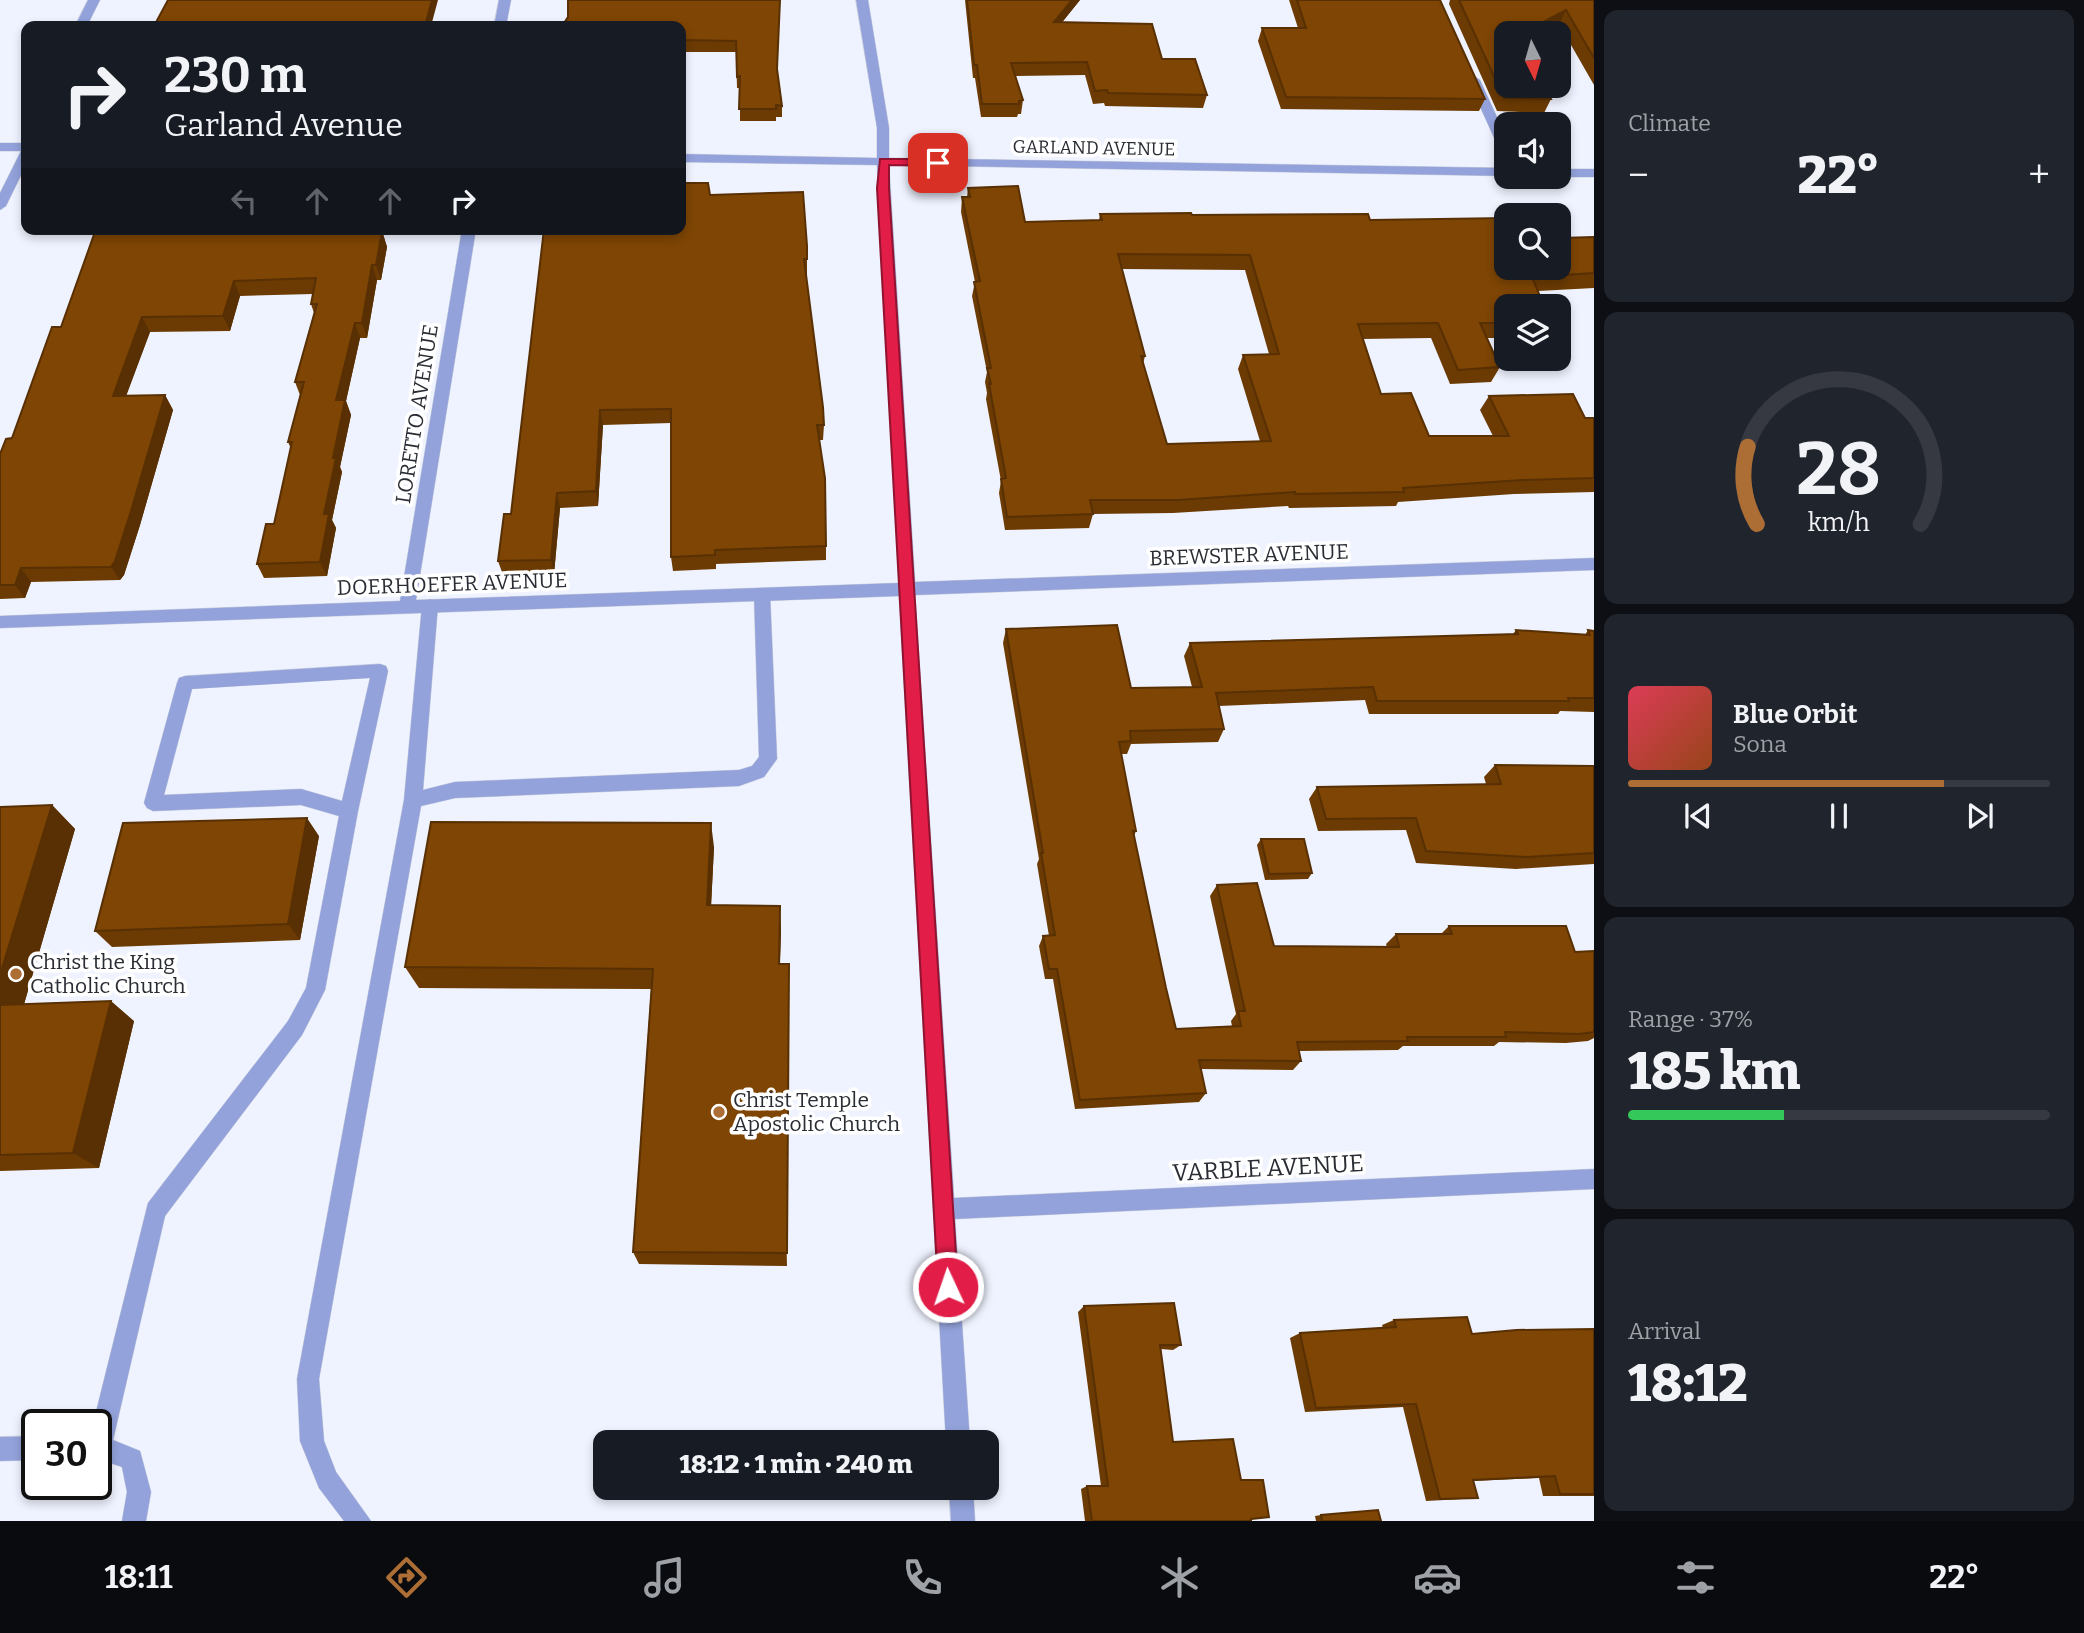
<!DOCTYPE html>
<meta charset="utf-8">
<style>
:root{--surface:#171b24;--page:#20242c;--text:#f1f3f6;--muted:#9ea1a6;--line:#363941;--accent:#ad6e35}
body{margin:0;font-family:Bitter,serif;background:var(--page);color:var(--text);height:100vh;display:flex;flex-direction:column;font-size:26px;white-space:nowrap}
*{box-sizing:border-box;margin:0}
p{font-size:23px;color:var(--muted)}
.icon{flex:none;width:38px;height:38px;fill:none;stroke:currentColor;stroke-width:2;stroke-linecap:round;stroke-linejoin:round}
.map{position:relative;flex:1;overflow:hidden}
.drawer{display:flex;flex-direction:column;gap:10px;padding:10px;background:#0d0f14;width:490px}
.drawer>*{flex:none}
.banner{position:absolute;left:21px;top:21px;width:665px;height:214px;border-radius:14px;box-shadow:0 4px 10px #0003;background:#171b24;color:var(--text);overflow:hidden}
.needle{width:46px;rotate:175deg}
.fabs{position:absolute;left:1494px;top:21px;display:grid;gap:14px}
.fabs a{display:grid;place-items:center;width:77px;height:77px;border-radius:14px;background:var(--surface);box-shadow:0 4px 10px #0003;font-size:35px}
.speed{position:absolute;left:21px;top:1409px;display:flex;gap:14px;font-size:35px;font-weight:700;text-align:center}
.speed>*{display:grid;place-content:center;width:91px;height:91px;border-radius:50%;background:var(--surface);box-shadow:0 4px 10px #0003;line-height:1}
.speed .limit{border:4px solid #111;border-radius:10px;background:#fff;color:#111}
.pin{position:absolute;display:grid;place-items:center;width:60px;height:60px;color:#fff;margin:-30px;border-radius:14px;box-shadow:0 4px 10px #0006}
.me{position:absolute;width:77px;margin:-38px;rotate:357deg;stroke-linejoin:round;filter:drop-shadow(0 0 5px #0008)}
.turn{display:flex;align-items:center;gap:24px;height:147px;padding:0 28px;font-size:32px}
.turn .icon{width:91px;height:91px;stroke-width:2.5}
.turn b{display:block;font-size:49px;line-height:60px}
.lanes{display:flex;align-items:center;height:66px;padding:0 28px;background:#0003;justify-content:center;gap:35px;direction:ltr}
.lanes .off{opacity:.35}
.big{font-size:52px;font-weight:800;line-height:1.1}
.drawer .tile{flex:1;display:flex;flex-direction:column;justify-content:center;gap:10px;min-width:0;padding:0 24px;border-radius:14px;background:var(--page)}
.drawer .dial{align-items:center;gap:0}
.dial svg{height:182px;overflow:visible;fill:none;stroke:var(--line);stroke-width:7;stroke-linecap:round;text-anchor:middle}
.dial text{fill:var(--text);stroke:none}
.song{display:flex;align-items:center;gap:21px}
.cover{width:84px;height:84px;border-radius:10px;background:linear-gradient(135deg,hsl(350 70% 55%),hsl(20 70% 35%))}
.played{height:7px;border-radius:4px;background:linear-gradient(90deg,var(--accent) 75%,var(--line) 75%)}
.keys{display:flex;justify-content:space-around;direction:ltr}
.heat{display:flex;justify-content:space-between;align-items:center;font-size:38px;direction:ltr}
.charge{height:10px;border-radius:5px;background:linear-gradient(90deg,#34c759 37%,var(--line) 0)}
.trip{position:absolute;left:593px;top:1430px;width:406px;height:70px;border-radius:14px;background:var(--surface);box-shadow:0 4px 10px #0003;font-weight:800;line-height:70px;text-align:center}
.tab-bar{display:flex;height:112px;justify-content:space-around;align-items:center;background:#090b0e;color:var(--muted)}
.tab-bar .icon{width:49px;height:49px}
.tab-bar .on{color:var(--accent)}
.tab-bar b{font-size:32px;color:var(--text)}
main{display:flex;flex:1;min-height:0}
.map>svg:first-child{display:block}
.lines{fill:none;stroke-linecap:round;stroke-linejoin:round}
.lane-casing{stroke:#cbcfda;stroke-width:1}
.street-casing{stroke:#cbcfda;stroke-width:1}
.lane{fill:#93a2db;fill-rule:evenodd}
.street{fill:#93a2db;fill-rule:evenodd}
.wall{fill:#6c3b03;fill-rule:evenodd}
.shaded-wall{fill:#583003}
.building{fill:#7e4504;stroke:#583003;stroke-width:2;fill-rule:evenodd}
.route{fill:#e11d48;stroke:#92132f;stroke-width:2}
.poi-dot{fill:#ad6e35;stroke:#fff;stroke-width:2.5}
.labels{text-anchor:middle;stroke-width:7;stroke-linejoin:round;paint-order:stroke}
.far-street-label{font-size:18px;fill:#292c33;stroke:#fff}
.street-label{font-size:21px;fill:#292c33;stroke:#fff}
.poi-label{font-size:21px;fill:#292c33;stroke:#fff;text-anchor:start}
.near-street-label{font-size:24px;fill:#292c33;stroke:#fff}
</style>
<main>
<div class="map">
<svg width="1594" height="1521" viewBox="0 0 1594 1521">
<rect width="100%" height="100%" fill="#eff3ff"/>
<g class="lines">
<defs>
<path id="lane" d="M1474 76 1480 80 1507 139V157L1501 153 1468 80Z
M762 588 770 594 777 759 764 777 739 786 455 798 421 806 319 1379 324 1441 336 1472 371 1521H344L319 1488 300 1441 297 1379 404 800 422 605 430 599 438 605 423 790 455 782 739 770 752 766 759 757 754 594Z
M380 664 386 666 388 671 358 811 325 990 302 1035 165 1216 113 1440 140 1451 151 1492 146 1521H122L127 1492 122 1467 96 1458V1424H93L148 1203 288 1021 306 988 339 816 301 805 153 811 147 808 144 803 177 683 179 678 185 676ZM370 678 342 801 301 789 164 795 192 689Z
M37 1436V1460L0 1461V1437Z"/>
<path id="street" d="M88 0H100L87 26H75Z
M499 0H511L506 26H494Z
M856 0H868L889 128V158L1507 168V176L889 165 915 582 1594 558V570L915 595 954 1198 1594 1169V1189L955 1219 970 1442H946L899 596 0 628V616L400 601 462 229H476L416 600 899 583 877 165 681 162V154L877 158V128Z
M0 143H26V165L6 206 0 210V193L21 151H0Z
M1559 169H1594V177H1559Z
M949 1488H973L975 1521H951Z"/>
</defs>
<use href="#lane" class="lane-casing"/>
<use href="#street" class="street-casing"/>
<use href="#lane" class="lane"/>
<use href="#street" class="street"/>
</g>
<path class="wall" d="M568 0H780L777 72 782 106V117H776V121H740V88H737L736 52H681V26L568 17Z
M965 0H1080L1062 22 1162 59 1207 95 1203 108 1105 106 1104 103 1093 104 1085 75 1015 76 1023 100 1021 114H1018L1017 117H981L975 78H973Z
M1289 0H1440L1485 99 1479 111 1281 109 1258 41 1262 28H1298Z
M1450 0H1594V85L1559 24 1541 33H1507L1551 99 1544 113 1497 111 1449 4Z
M968 188 1025 222 1099 220 1100 214 1192 215 1370 220 1560 238 1594 237V288L1538 291 1507 306V338H1486L1500 367 1491 382 1450 384 1431 338 1362 339 1381 394 1429 436H1493L1480 410 1489 396 1585 418H1594V492L1514 494 1398 502 1396 506 1289 508 1288 506 1173 513 1093 514 1089 528 1005 530 999 493 1001 481 986 399 987 393 985 382 987 372 972 296 975 282 961 212 962 197H967ZM1122 269 1245 270 1269 354 1243 355 1238 369 1260 441 1167 444 1143 364 1145 356Z
M710 195 807 246V274H806L824 425 823 440H819L826 546V560L716 564V569L673 571 671 557V423L603 425 598 506 560 508 554 574 503 575 498 561 511 514Z
M96 229H384L383 234 387 247 381 280H377L367 338H360L346 401 351 415 340 467 342 472 332 520 336 528 327 576 264 578 257 564 274 524 291 449 288 442 300 395 295 382 314 313 311 304 313 294 240 296 230 331 150 332 126 395H165L173 410 140 525 124 575 120 580 31 582 25 598 0 599V454L12 438 61 327Z
M1006 629 1131 688 1192 687 1184 656 1190 643 1513 634 1516 630 1585 635 1588 630 1594 631V712L1560 711 1558 714H1369L1365 700 1219 706 1224 729 1218 742 1131 744 1127 754H1121L1136 831 1134 836 1166 988 1176 1029 1232 1026 1231 1021 1236 1014 1210 896 1217 885 1274 946 1387 947 1386 944 1396 934H1441L1449 926 1575 952 1594 951V1038L1588 1041 1566 1043 1499 1042 1494 1046H1403L1398 1050 1299 1051 1301 1061 1293 1070 1201 1069 1206 1093 1199 1102 1075 1109 1053 979H1045L1039 946 1043 936H1049L1037 864 1039 859 1003 643Z
M1495 765 1594 766V864L1516 869 1416 863 1406 830 1318 831 1309 799 1317 787 1486 784 1484 777Z
M52 805 75 829 24 1004 134 1021 99 1168 0 1171V807Z
M319 836 300 940 112 947 95 931Z
M1261 839 1312 873 1308 879 1265 880 1257 845Z
M714 847 711 905 781 928 780 964 787 1266 639 1264 633 1252 651 989 419 988 405 967Z
M1084 1306 1181 1345 1173 1350 1161 1349 1173 1442 1241 1480 1251 1521H1085L1081 1489 1087 1486H1101L1078 1312Z
M1394 1320 1472 1334 1594 1329V1496H1543L1539 1478 1473 1481 1478 1498 1463 1499 1426 1501 1403 1407 1305 1412 1290 1338 1300 1333 1383 1328 1382 1325Z
M1321 1515 1381 1521H1316L1315 1516Z"/>
<path class="shaded-wall" d="M432 0H438L431 26H425Z
M1072 0H1080L1052 35 1054 22Z
M1566 10 1559 24 1541 33H1522Z
M376 229H384L383 234 387 247 381 280 376 265Z
M372 265 377 280 367 338 362 323Z
M234 281 240 296 230 331 223 316Z
M142 317 150 332 121 410 113 396Z
M355 323 360 338 346 401 351 415 340 467 342 472 332 520 336 528 327 576 320 562 324 514 333 458 336 400Z
M165 395 173 410 140 525 124 575 120 580 111 567Z
M600 410 603 425 598 506 596 491Z
M557 493 560 508 554 574 551 560Z
M21 568 31 582 25 598 15 585Z
M52 805 75 829 18 1025 0 1012V975Z
M307 818 319 836 300 940 288 924Z
M711 823 714 847 710 928 707 905Z
M780 906 781 928 779 985V964Z
M111 1001 134 1021 99 1168 73 1153Z"/>
<path class="building" d="M168 0H432L425 26H154Z
M568 0H780L777 69 782 106 776 105V109H739L740 76 737 77 736 41 681 40V26H562L568 17Z
M967 0H1072L1054 22 1152 24 1162 59H1195L1207 95 1108 93 1107 90 1095 91 1087 62 1011 63 1023 100 1019 101V104H982L977 65H974Z
M1297 0H1440L1485 99 1286 97 1262 28H1306Z
M1459 0H1594V58L1566 10 1522 33H1507V86H1545L1551 99 1504 98Z
M681 183H708L710 195 803 192 807 246V259H804L823 407 824 425H817L825 478 826 546 715 550V555L671 557V409L600 410 596 491 557 493 551 560 498 561 504 514H511L544 229H681Z
M1018 186 1025 222 1102 220 1100 214 1191 213 1192 215 1368 214 1370 220 1507 218V268H1559V237L1560 238 1594 237V273L1532 277 1544 306H1507V323H1480L1500 367 1458 370 1438 323 1358 324 1381 394 1411 393 1429 436H1509L1489 396 1573 394 1585 418H1594V478L1523 480 1403 488 1404 492 1295 494V492L1178 500H1090L1093 514 1007 517 1001 479 1006 478 989 384H991L987 368H991L974 282 980 281 962 197H970L968 188ZM1118 254 1250 255 1279 354 1243 355 1271 441 1167 444 1141 356H1145Z
M96 229H376L375 232H382L376 265H372L362 323H355L336 400H345L333 458H336L324 514H329L320 562 257 564 266 524H274L292 442H288L304 382H295L317 304H311L316 278 234 281 223 316 142 317 113 396 165 395 131 511 115 561 111 567 21 568 15 585H0V454L6 439 12 438 52 327H61Z
M1117 625 1131 688 1202 687 1190 643 1518 634 1516 630 1590 635 1588 630 1594 631V698H1568L1569 701H1377L1373 687 1216 693 1224 729 1130 731 1131 741 1119 742 1136 831H1133L1166 988 1176 1029 1241 1026 1238 1011H1245L1217 885 1257 883 1274 946 1399 947 1396 934H1452L1449 926H1566L1575 952 1594 951V1032L1579 1034 1505 1032 1506 1037H1407L1408 1041 1297 1042 1301 1061 1199 1060 1206 1093 1080 1100 1057 969H1049L1043 936 1055 935 1041 853H1043L1006 629Z
M1495 765 1594 766V853L1527 857 1426 851 1416 818 1326 819 1317 787 1501 784Z
M52 805 0 975V807Z
M307 818 288 924 95 931 123 823Z
M431 822 711 823 707 905 780 906 779 964H789L787 1253 633 1252 653 969 405 967Z
M1261 839H1304L1312 873 1269 874Z
M111 1001 73 1153 0 1155V1005Z
M1174 1303 1181 1345H1160L1173 1442 1233 1439 1241 1480H1263L1269 1517 1251 1519V1521H1092L1087 1486H1108L1084 1306Z
M1467 1317 1472 1334 1516 1330 1594 1329V1494H1560L1555 1476 1473 1480 1478 1498 1440 1499 1416 1404 1316 1408 1300 1333 1396 1327 1394 1320Z
M1378 1510 1381 1521H1322L1321 1515Z"/>
<path class="route" d="M880 159H938L944 163 938 166 889 165V188L958 1287 955 1294 948 1297 941 1294 938 1287 877 188Z"/>
<g class="poi-dot">
<circle cx="16" cy="974" r="7"/>
<circle cx="719" cy="1112" r="7"/>
</g>
<g class="labels">
<g class="far-street-label">
<text transform="translate(1094 148) rotate(1)" y="6">GARLAND AVENUE</text>
</g>
<g class="street-label">
<text transform="translate(417 414) rotate(-81)" y="7">LORETTO AVENUE</text>
<text transform="translate(1249 555) rotate(-2)" y="7">BREWSTER AVENUE</text>
<text transform="translate(452 584) rotate(-2)" y="7">DOERHOEFER AVENUE</text>
</g>
<g class="poi-label">
<text x="30" y="969">Christ the King<tspan x="30" dy="24">Catholic Church</tspan></text>
<text x="733" y="1107">Christ Temple<tspan x="733" dy="24">Apostolic Church</tspan></text>
</g>
<g class="near-street-label">
<text transform="translate(1268 1168) rotate(-3)" y="8">VARBLE AVENUE</text>
</g>
</g>
</svg>
<div class="fabs">
<a><svg class="needle" viewBox="-14 -14 28 28"><path d="M0-13l5 13h-10z" fill="#e53935"/><path d="M0 13l5-13h-10z" fill="#9ea1a6"/></svg></a>
<a><svg class="icon" aria-label="sound" viewBox="0 0 24 24"><path d="M4 9h4l5-4v14l-5-4H4zM17 9q2 3 0 6"/></svg></a>
<a><svg class="icon" aria-label="search" viewBox="0 0 24 24"><circle cx="10" cy="10" r="6"/><path d="M15 15l6 6"/></svg></a>
<a><svg class="icon" aria-label="layers" viewBox="0 0 24 24"><path d="M12 4l9 5-9 5-9-5zM3 14l9 5 9-5"/></svg></a>
</div>
<div class="speed"><div class="limit">30</div></div>
<div class="pin" style="left:938px;top:163px;background:#d93025"><svg class="icon" aria-label="arrive" viewBox="0 0 24 24"><path d="M6 21V4h12l-3 4 3 4H6"/></svg></div>
<svg class="me" style="left:948px;top:1287px" viewBox="-20 -20 40 40"><circle r="17" fill="#e11d48" stroke="#fff" stroke-width="3"/><path d="M0-11L8 9 0 5-8 9z" fill="#fff"/></svg>
<div class="trip">18:12 · 1 min · 240 m</div>
<div class="banner">
<div class="turn"><svg class="icon" aria-label="right" viewBox="0 0 24 24"><path d="M7 20v-9h11M14 6l5 5-5 5"/></svg><div><b>230 m</b>Garland Avenue</div></div>
<div class="lanes"><svg class="icon off" aria-label="left" viewBox="0 0 24 24"><path d="M17 20v-9H6M10 6l-5 5 5 5"/></svg><svg class="icon off" aria-label="ahead" viewBox="0 0 24 24"><path d="M12 20V5M6 11l6-6 6 6"/></svg><svg class="icon off" aria-label="ahead" viewBox="0 0 24 24"><path d="M12 20V5M6 11l6-6 6 6"/></svg><svg class="icon" aria-label="right" viewBox="0 0 24 24"><path d="M7 20v-9h11M14 6l5 5-5 5"/></svg></div>
</div>
</div>
<section class="drawer">
<div class="tile"><p>Climate</p>
<div class="heat"><a>−</a><b class="big">22°</b><a>+</a></div>
</div>
<div class="tile dial"><svg viewBox="0 0 100 80">
<path d="M14 69A42 42 0 1 1 86 69"/>
<path d="M14 69A42 42 0 0 1 10 35" stroke="#ad6e35"/>
<text x="50" y="56" font-size="32" font-weight="700">28</text>
<text x="50" y="72" font-size="11">km/h</text>
</svg></div>
<div class="tile">
<div class="song"><i class="cover"></i><div><b>Blue Orbit</b><p>Sona</p></div></div>
<div class="played"></div>
<div class="keys"><svg class="icon" aria-label="previous" viewBox="0 0 24 24"><path d="M18 5L8 12l10 7zM5 5v14"/></svg><svg class="icon" aria-label="pause" viewBox="0 0 24 24"><path d="M8 5v14M16 5v14"/></svg><svg class="icon" aria-label="next" viewBox="0 0 24 24"><path d="M6 5l10 7-10 7zM19 5v14"/></svg></div>
</div>
<div class="tile"><p>Range · 37%</p><b class="big">185 km</b><div class="charge"></div></div>
<div class="tile"><p>Arrival</p><b class="big">18:12</b></div>
</section>
</main>
<nav class="tab-bar">
<b>18:11</b>
<svg class="icon on" aria-label="directions" viewBox="0 0 24 24"><path d="M12 3l9 9-9 9-9-9zM9 14v-3h6M13 9l2 2-2 2"/></svg>
<svg class="icon" aria-label="music" viewBox="0 0 24 24"><path d="M9 18V5l10-2v13"/><circle cx="6" cy="18" r="3"/><circle cx="16" cy="16" r="3"/></svg>
<svg class="icon" aria-label="phone" viewBox="0 0 24 24"><path d="M5 4h4l2 5-3 2q2 4 5 5l2-3 5 2v4C11 20 4 13 5 4z"/></svg>
<svg class="icon" aria-label="climate" viewBox="0 0 24 24"><path d="M12 3v18M4 7l16 10M4 17L20 7"/></svg>
<svg class="icon" aria-label="car" viewBox="0 0 24 24"><path d="M5 17H2v-5l4-1 3-4h7l3 4 3 1v5h-3M9 17h6M6 11h13"/><circle cx="7" cy="17" r="2"/><circle cx="17" cy="17" r="2"/></svg>
<svg class="icon" aria-label="filters" viewBox="0 0 24 24"><path d="M4 7h16M4 17h16"/><circle cx="9" cy="7" r="2"/><circle cx="15" cy="17" r="2"/></svg>
<b>22°</b>
</nav>
